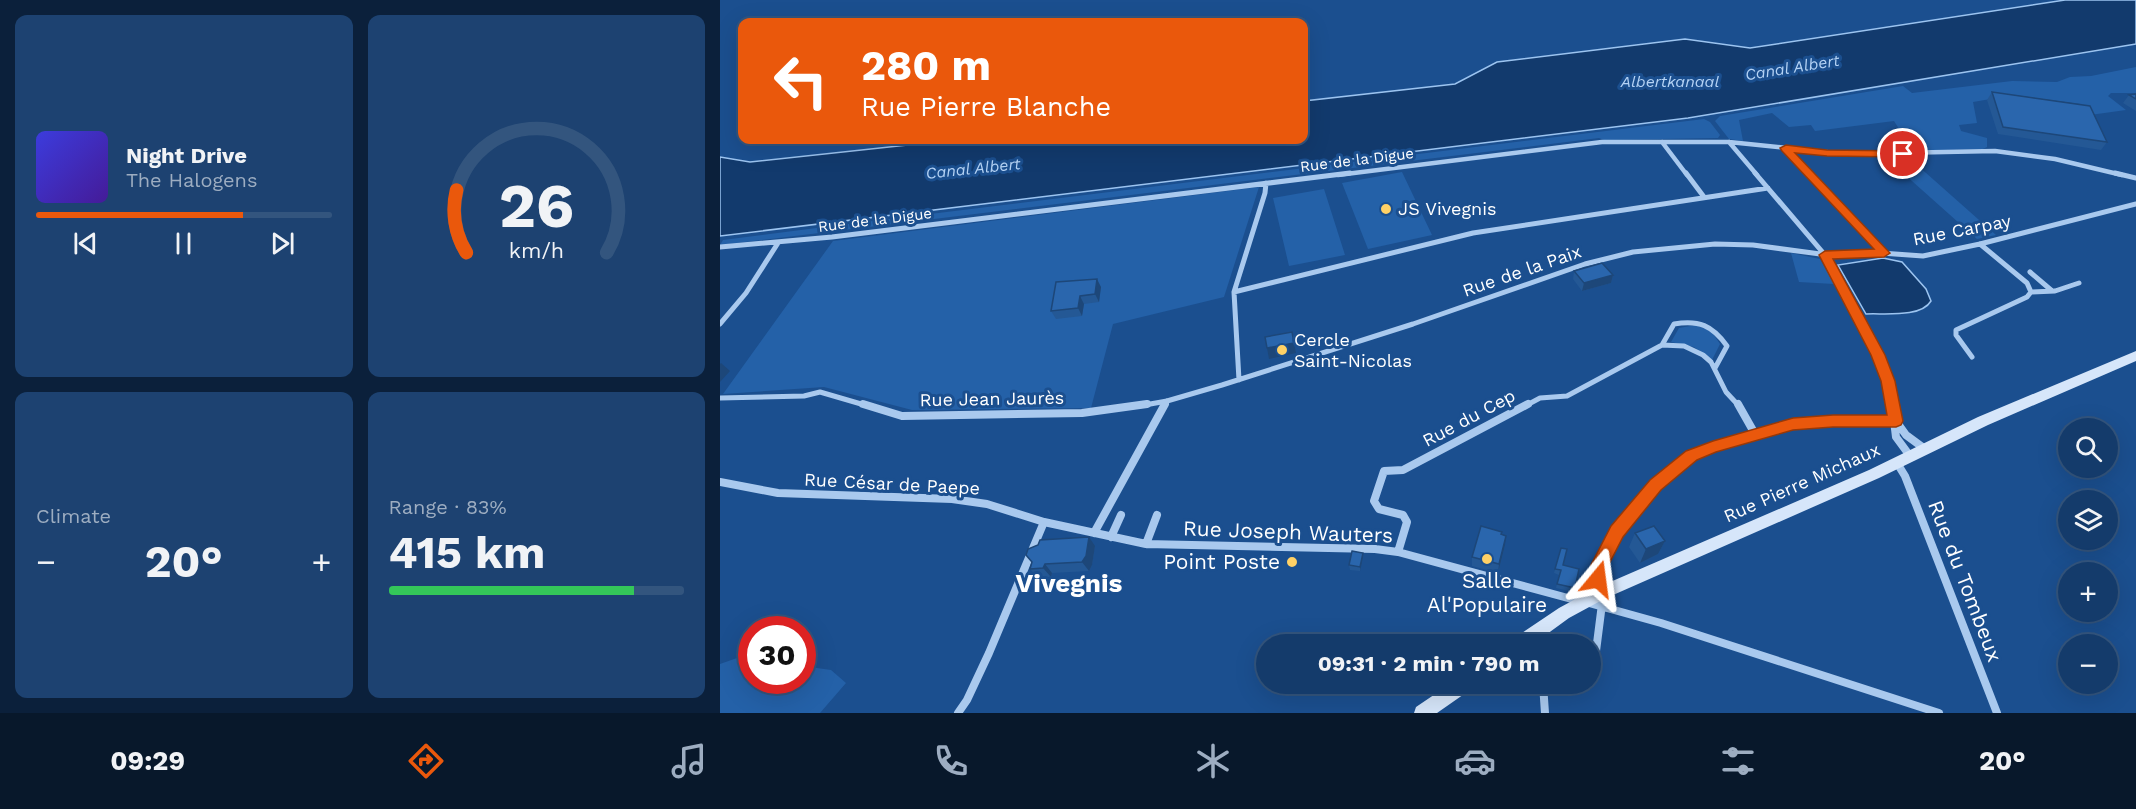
<!DOCTYPE html>
<meta charset="utf-8">
<style>
:root{--surface:#143b6b;--page:#1d4271;--text:#f1f3f6;--muted:#9dadc1;--line:#33557e;--accent:#ea580c}
body{margin:0;font-family:"Work Sans",sans-serif;background:var(--page);color:var(--text);height:100vh;display:flex;flex-direction:column;font-size:22px;white-space:nowrap}
*{box-sizing:border-box;margin:0}
p{font-size:20px;color:var(--muted)}
.icon{flex:none;width:33px;height:33px;fill:none;stroke:currentColor;stroke-width:2;stroke-linecap:round;stroke-linejoin:round}
.map{position:relative;flex:1;overflow:hidden}
.sheet{display:flex;flex-direction:column;gap:15px;padding:15px;background:#0b203b;width:720px}
.sheet>*{flex:none}
.hud{position:absolute;left:18px;top:18px;width:570px;height:126px;border-radius:12px;box-shadow:0 6px 24px #0002,0 0 0 2px var(--line);background:#ea580c;color:#fff;overflow:hidden}
.controls{position:absolute;left:1338px;top:418px;display:grid;gap:12px}
.controls a{display:grid;place-items:center;width:60px;height:60px;border-radius:50%;background:var(--surface);box-shadow:0 6px 24px #0002,0 0 0 2px var(--line);font-size:30px}
.speed{position:absolute;left:18px;top:616px;display:flex;gap:12px;font-size:30px;font-weight:700;text-align:center}
.speed>*{display:grid;place-content:center;width:78px;height:78px;border-radius:50%;background:var(--surface);box-shadow:0 6px 24px #0002,0 0 0 2px var(--line);line-height:1}
.speed .limit{border:9px solid #d22;background:#fff;color:#111}
.pin{position:absolute;display:grid;place-items:center;width:51px;height:51px;color:#fff;margin:-26px;border:3px solid #fff;border-radius:50%;box-shadow:0 2px 6px #0007}
.me{position:absolute;width:66px;margin:-33px;rotate:16deg;stroke-linejoin:round;filter:drop-shadow(0 0 4px #0008)}
.turn{display:flex;align-items:center;gap:21px;height:126px;padding:0 24px;font-size:27px}
.turn .icon{width:78px;height:78px;stroke-width:2.5}
.turn b{display:block;font-size:42px;line-height:51px}
.big{font-size:45px;font-weight:700;line-height:1.1}
.sheet .card{flex:1;display:flex;flex-direction:column;justify-content:center;gap:9px;min-width:0;padding:0 21px;border-radius:12px;background:var(--page)}
.sheet .dial{align-items:center;gap:0}
.dial svg{height:156px;overflow:visible;fill:none;stroke:var(--line);stroke-width:7;stroke-linecap:round;text-anchor:middle}
.dial text{fill:var(--text);stroke:none}
.song{display:flex;align-items:center;gap:18px}
.cover{width:72px;height:72px;border-radius:9px;background:linear-gradient(135deg,hsl(240 70% 55%),hsl(260 70% 35%))}
.played{height:6px;border-radius:3px;background:linear-gradient(90deg,var(--accent) 70%,var(--line) 70%)}
.keys{display:flex;justify-content:space-around;direction:ltr}
.heat{display:flex;justify-content:space-between;align-items:center;font-size:33px;direction:ltr}
.charge{height:9px;border-radius:4px;background:linear-gradient(90deg,#34c759 83%,var(--line) 0)}
.sheet .tiles{flex:1;display:grid;gap:15px;grid-template-columns:repeat(2,1fr)}
.trip{position:absolute;left:536px;top:634px;width:345px;height:60px;border-radius:30px;background:var(--surface);box-shadow:0 6px 24px #0002,0 0 0 2px var(--line);font-weight:700;line-height:60px;text-align:center}
.tabs{display:flex;height:96px;justify-content:space-around;align-items:center;background:#08182b;color:var(--muted)}
.tabs .icon{width:42px;height:42px}
.tabs .selected{color:var(--accent)}
.tabs b{font-size:27px;color:var(--text)}
main{display:flex;flex:1;min-height:0}
.map>svg:first-child{display:block}
.green{fill:#2461a8}
.water{fill:#123a6d;stroke:#9cc4f0;stroke-width:1.5}
.lines{fill:none;stroke-linecap:round;stroke-linejoin:round}
.minor-far2{stroke:#a9c9ee;stroke-width:4.5}
.minor-far1{stroke:#a9c9ee;stroke-width:5}
.minor{stroke:#a9c9ee;stroke-width:8}
.secondary{fill:#d6e6fa;fill-rule:evenodd}
.wall{fill:#245895}
.shaded-wall{fill:#1d4779}
.building{fill:#2a66ad;stroke:#1d4779;stroke-width:1.5}
.route{fill:#ea580c;stroke:#983908;stroke-width:1.5}
.poi-dot{fill:#ffd166;stroke:#1b4f8f;stroke-width:2}
.labels{text-anchor:middle;stroke-width:6;stroke-linejoin:round;paint-order:stroke}
.far-street-label{font-size:15px;fill:#fff;stroke:#1b4f8f}
.far-water-label{font-size:16px;font-style:italic;fill:#b5d3f5;stroke:#1b4f8f}
.poi-label{font-size:18px;fill:#fff;stroke:#1b4f8f;text-anchor:start}
.street-label{font-size:18px;fill:#fff;stroke:#1b4f8f}
.near-street-label{font-size:21px;fill:#fff;stroke:#1b4f8f}
.near-poi-label{font-size:21px;fill:#fff;stroke:#1b4f8f;text-anchor:end}
.near-quarter-label{font-size:26px;font-weight:bold;fill:#fff;stroke:#1b4f8f}
</style>
<main>
<section class="sheet">
<div class="tiles">
<div class="card">
<div class="song"><i class="cover"></i><div><b>Night Drive</b><p>The Halogens</p></div></div>
<div class="played"></div>
<div class="keys"><svg class="icon" aria-label="previous" viewBox="0 0 24 24"><path d="M18 5L8 12l10 7zM5 5v14"/></svg><svg class="icon" aria-label="pause" viewBox="0 0 24 24"><path d="M8 5v14M16 5v14"/></svg><svg class="icon" aria-label="next" viewBox="0 0 24 24"><path d="M6 5l10 7-10 7zM19 5v14"/></svg></div>
</div>
<div class="card dial"><svg viewBox="0 0 100 80">
<path d="M14 69A42 42 0 1 1 86 69"/>
<path d="M14 69A42 42 0 0 1 9 37" stroke="#ea580c"/>
<text x="50" y="56" font-size="32" font-weight="700">26</text>
<text x="50" y="72" font-size="11">km/h</text>
</svg></div>
<div class="card"><p>Climate</p>
<div class="heat"><a>−</a><b class="big">20°</b><a>+</a></div>
</div>
<div class="card"><p>Range · 83%</p><b class="big">415 km</b><div class="charge"></div></div>
</div>
</section>
<div class="map">
<svg width="1416" height="713" viewBox="0 0 1416 713">
<rect width="100%" height="100%" fill="#1b4f8f"/>
<path class="green" d="M1416 67V93H1391L1388 96 1406 110 1370 115 1360 104 1294 95 1253 102 1257 123 1239 125 1241 131 1267 138V147L1263 149 1193 151 1174 121 1095 131 1091 125 1069 127 1052 113 1019 120 1023 141 1009 139 995 121 1000 116 1183 86 1192 93 1292 81 1337 82 1350 77 1371 76Z
M984 119 990 122 1000 135 998 138 884 140 879 138 0 245 3 240 112 226Z
M1165 157H1188L1276 235 1257 239Z
M682 172 712 235 648 249 622 183Z
M539 187 504 297 393 324 371 408 192 410 104 387 3 394 113 241Z
M604 189 625 255 569 266 553 198Z
M1071 253 1100 259 1114 284 1079 282Z
M976 325 992 332 1000 344 992 360 974 347 951 342 959 328Z
M17 658 31 660 32 681H82L83 666 111 670 126 683 100 713H0V664Z"/>
<path class="water" d="M1345 0H1416V44L968 118 0 236V157L30 162 234 140H584V101L735 84 777 62 965 39 1030 48Z
M1163 258 1182 262 1206 289 1211 301C1201 318 1164 313 1146 314L1118 265Z"/>
<g class="lines">
<path class="minor-far2" d="M942 142 967 175
M1009 142 1037 175
M1066 149 1090 175
M618 175 882 142H1009L1125 154 1275 151 1335 159 1402 175"/>
<path class="minor-far1" d="M966 173 984 197
M1035 173 1105 255 1158 355 1173 406
M1089 173 1164 253
M1395 173 1416 178
M0 247 112 237 630 173
M1310 272 1331 290
M514 292 753 233 1048 188
M1311 292 1335 291 1359 283
M0 324 26 293 58 243
M942 345 954 324C979 320 992 325 1007 346L995 368
M1252 357 1236 335V330L1307 297 1311 292 1307 283 1260 244
M519 380 514 292 545 193 546 183
M0 398 84 396 100 392 148 406
M419 406 447 401 502 385 693 324 865 264 913 252 995 244 1033 245 1115 256 1161 253 1203 256 1260 244 1416 204
M444 406 447 401
M805 406 820 398 847 396 942 345 964 346 983 355 991 362 1006 392 1019 406"/>
<path class="minor" d="M143 404 182 416 362 413 427 404
M1018 404 1035 434
M1172 404 1176 437 1190 456
M1176 421 1186 435 1205 449
M1177 463 1185 476 1277 713
M0 482 58 493 232 499 267 504 324 522 426 544 655 549 678 552 859 601
M374 533 445 404
M391 537 401 515
M426 544 437 515
M678 552 687 522 683 515 659 509 654 501 664 471 683 470 808 404
M869 603 941 623 1219 713
M817 633 820 645
M870 660 875 659 882 604 878 579 880 565 891 540 923 498 962 462 993 447 1073 424 1094 421H1176
M823 684 825 713
M238 713 247 700 269 653 324 522"/>
<path class="secondary" d="M1416 351V361L1268 425 1159 478 884 599 849 618 812 645H791L793 639 839 608 874 589 1149 470 1258 417Z
M730 684H752L750 690 717 713H694L696 707Z"/>
</g>
<path class="wall" d="M1272 92 1387 142 1381 150 1278 134 1267 100Z
M1416 94V111L1403 103 1409 95Z
M854 271 893 275 891 283 862 291 853 279Z
M336 282 381 287 379 302 364 304 362 316 336 319 331 311Z
M1016 507 1025 518 1023 520 1015 510Z
M915 533 945 541 938 554 920 563 909 547Z
M781 534 785 545 778 573 752 566V557Z
M375 546 372 565 369 571 332 573 331 577 318 578 310 569Z
M841 548 843 565 855 588 853 592 836 588 839 575 834 573Z
M643 557 640 571 630 570 629 565Z"/>
<path class="shaded-wall" d="M893 275 891 283 862 291 864 283Z
M377 279 381 287 379 302 375 294Z
M360 296 364 304 362 316 358 308Z
M574 343 576 353 549 359 547 348Z
M1 363 10 371 0 382V364Z
M786 536 785 545 778 573 779 564Z
M369 537 375 546 372 565 369 571 362 562Z
M945 541 938 554 920 563 926 549Z
M643 553V557L640 571V567Z
M325 564 332 573 331 577 323 568Z"/>
<path class="building" d="M1272 92 1370 106 1387 142 1283 127Z
M1416 94V99L1409 95Z
M882 263 893 275 864 283 854 271Z
M377 279 375 294 360 296 358 308 331 311 336 282Z
M572 332 574 343 547 348 545 337Z
M1025 504V518L1016 507Z
M761 526 782 532 781 534 786 536 779 564 752 557Z
M934 526 945 541 926 549 915 533Z
M369 537 366 556 362 562 325 564 323 568 310 569 312 562 306 555 308 549 318 545 320 540Z
M841 548 847 549 843 565 859 569 855 588 837 584 841 570 835 569Z
M632 551 643 553 640 567 629 565Z"/>
<path class="route" d="M1066 145 1107 150 1183 151 1188 154 1183 157 1107 156 1075 153 1170 253 1164 257 1113 259 1165 355 1175 381 1183 421 1181 425 1176 427H1113L1073 430 996 452 977 460 941 490 903 537 888 566 884 585 878 587 872 585 869 579 871 565 891 526 930 480 966 451 993 441 1073 418 1113 415H1167L1161 381 1151 355 1099 255 1105 251 1154 249 1062 151 1060 148Z"/>
<g class="poi-dot">
<circle cx="666" cy="209" r="6"/>
<circle cx="562" cy="350" r="6"/>
<circle cx="767" cy="559" r="6"/>
<circle cx="572" cy="562" r="6"/>
</g>
<g class="labels">
<g class="far-street-label">
<text transform="translate(637 160) rotate(-7)" y="5">Rue de la Digue</text>
<text transform="translate(155 220) rotate(-7)" y="5">Rue de la Digue</text>
</g>
<g class="far-water-label">
<text transform="translate(1072 67) rotate(-9)" y="6">Canal Albert</text>
<text x="950" y="87">Albertkanaal</text>
<text transform="translate(253 168) rotate(-6)" y="6">Canal Albert</text>
</g>
<g class="poi-label">
<text x="678" y="215">JS Vivegnis</text>
<text x="574" y="346">Cercle<tspan x="574" dy="21">Saint-Nicolas</tspan></text>
</g>
<g class="street-label">
<text transform="translate(1242 230) rotate(-11)" y="6">Rue Carpay</text>
<text transform="translate(802 271) rotate(-19)" y="6">Rue de la Paix</text>
<text transform="translate(272 399) rotate(-1)" y="6">Rue Jean Jaurès</text>
<text transform="translate(749 418) rotate(-28)" y="6">Rue du Cep</text>
<text transform="translate(1082 483) rotate(-24)" y="6">Rue Pierre Michaux</text>
<text transform="translate(172 484) rotate(3)" y="6">Rue César de Paepe</text>
</g>
<g class="near-street-label">
<text transform="translate(568 532) rotate(2)" y="7">Rue Joseph Wauters</text>
<text transform="translate(1245 581) rotate(69)" y="7">Rue du Tombeux</text>
</g>
<g class="near-poi-label">
<text x="560" y="569">Point Poste</text>
<text x="767" y="588" text-anchor="middle">Salle<tspan x="767" dy="24">Al'Populaire</tspan></text>
</g>
<g class="near-quarter-label">
<text x="349" y="592">Vivegnis</text>
</g>
</g>
</svg>
<div class="controls">
<a><svg class="icon" aria-label="search" viewBox="0 0 24 24"><circle cx="10" cy="10" r="6"/><path d="M15 15l6 6"/></svg></a>
<a><svg class="icon" aria-label="layers" viewBox="0 0 24 24"><path d="M12 4l9 5-9 5-9-5zM3 14l9 5 9-5"/></svg></a>
<a>+</a>
<a>−</a>
</div>
<div class="speed"><div class="limit">30</div></div>
<div class="pin" style="left:1183px;top:154px;background:#d93025"><svg class="icon" aria-label="arrive" viewBox="0 0 24 24"><path d="M6 21V4h12l-3 4 3 4H6"/></svg></div>
<svg class="me" style="left:878px;top:579px" viewBox="-20 -20 40 40"><path d="M0-17L14 15 0 8-14 15z" fill="#ea580c" stroke="#fff" stroke-width="4"/></svg>
<div class="trip">09:31 · 2 min · 790 m</div>
<div class="hud">
<div class="turn"><svg class="icon" aria-label="left" viewBox="0 0 24 24"><path d="M17 20v-9H6M10 6l-5 5 5 5"/></svg><div><b>280 m</b>Rue Pierre Blanche</div></div>
</div>
</div>
</main>
<nav class="tabs">
<b>09:29</b>
<svg class="icon selected" aria-label="directions" viewBox="0 0 24 24"><path d="M12 3l9 9-9 9-9-9zM9 14v-3h6M13 9l2 2-2 2"/></svg>
<svg class="icon" aria-label="music" viewBox="0 0 24 24"><path d="M9 18V5l10-2v13"/><circle cx="6" cy="18" r="3"/><circle cx="16" cy="16" r="3"/></svg>
<svg class="icon" aria-label="phone" viewBox="0 0 24 24"><path d="M5 4h4l2 5-3 2q2 4 5 5l2-3 5 2v4C11 20 4 13 5 4z"/></svg>
<svg class="icon" aria-label="climate" viewBox="0 0 24 24"><path d="M12 3v18M4 7l16 10M4 17L20 7"/></svg>
<svg class="icon" aria-label="car" viewBox="0 0 24 24"><path d="M5 17H2v-5l4-1 3-4h7l3 4 3 1v5h-3M9 17h6M6 11h13"/><circle cx="7" cy="17" r="2"/><circle cx="17" cy="17" r="2"/></svg>
<svg class="icon" aria-label="filters" viewBox="0 0 24 24"><path d="M4 7h16M4 17h16"/><circle cx="9" cy="7" r="2"/><circle cx="15" cy="17" r="2"/></svg>
<b>20°</b>
</nav>
